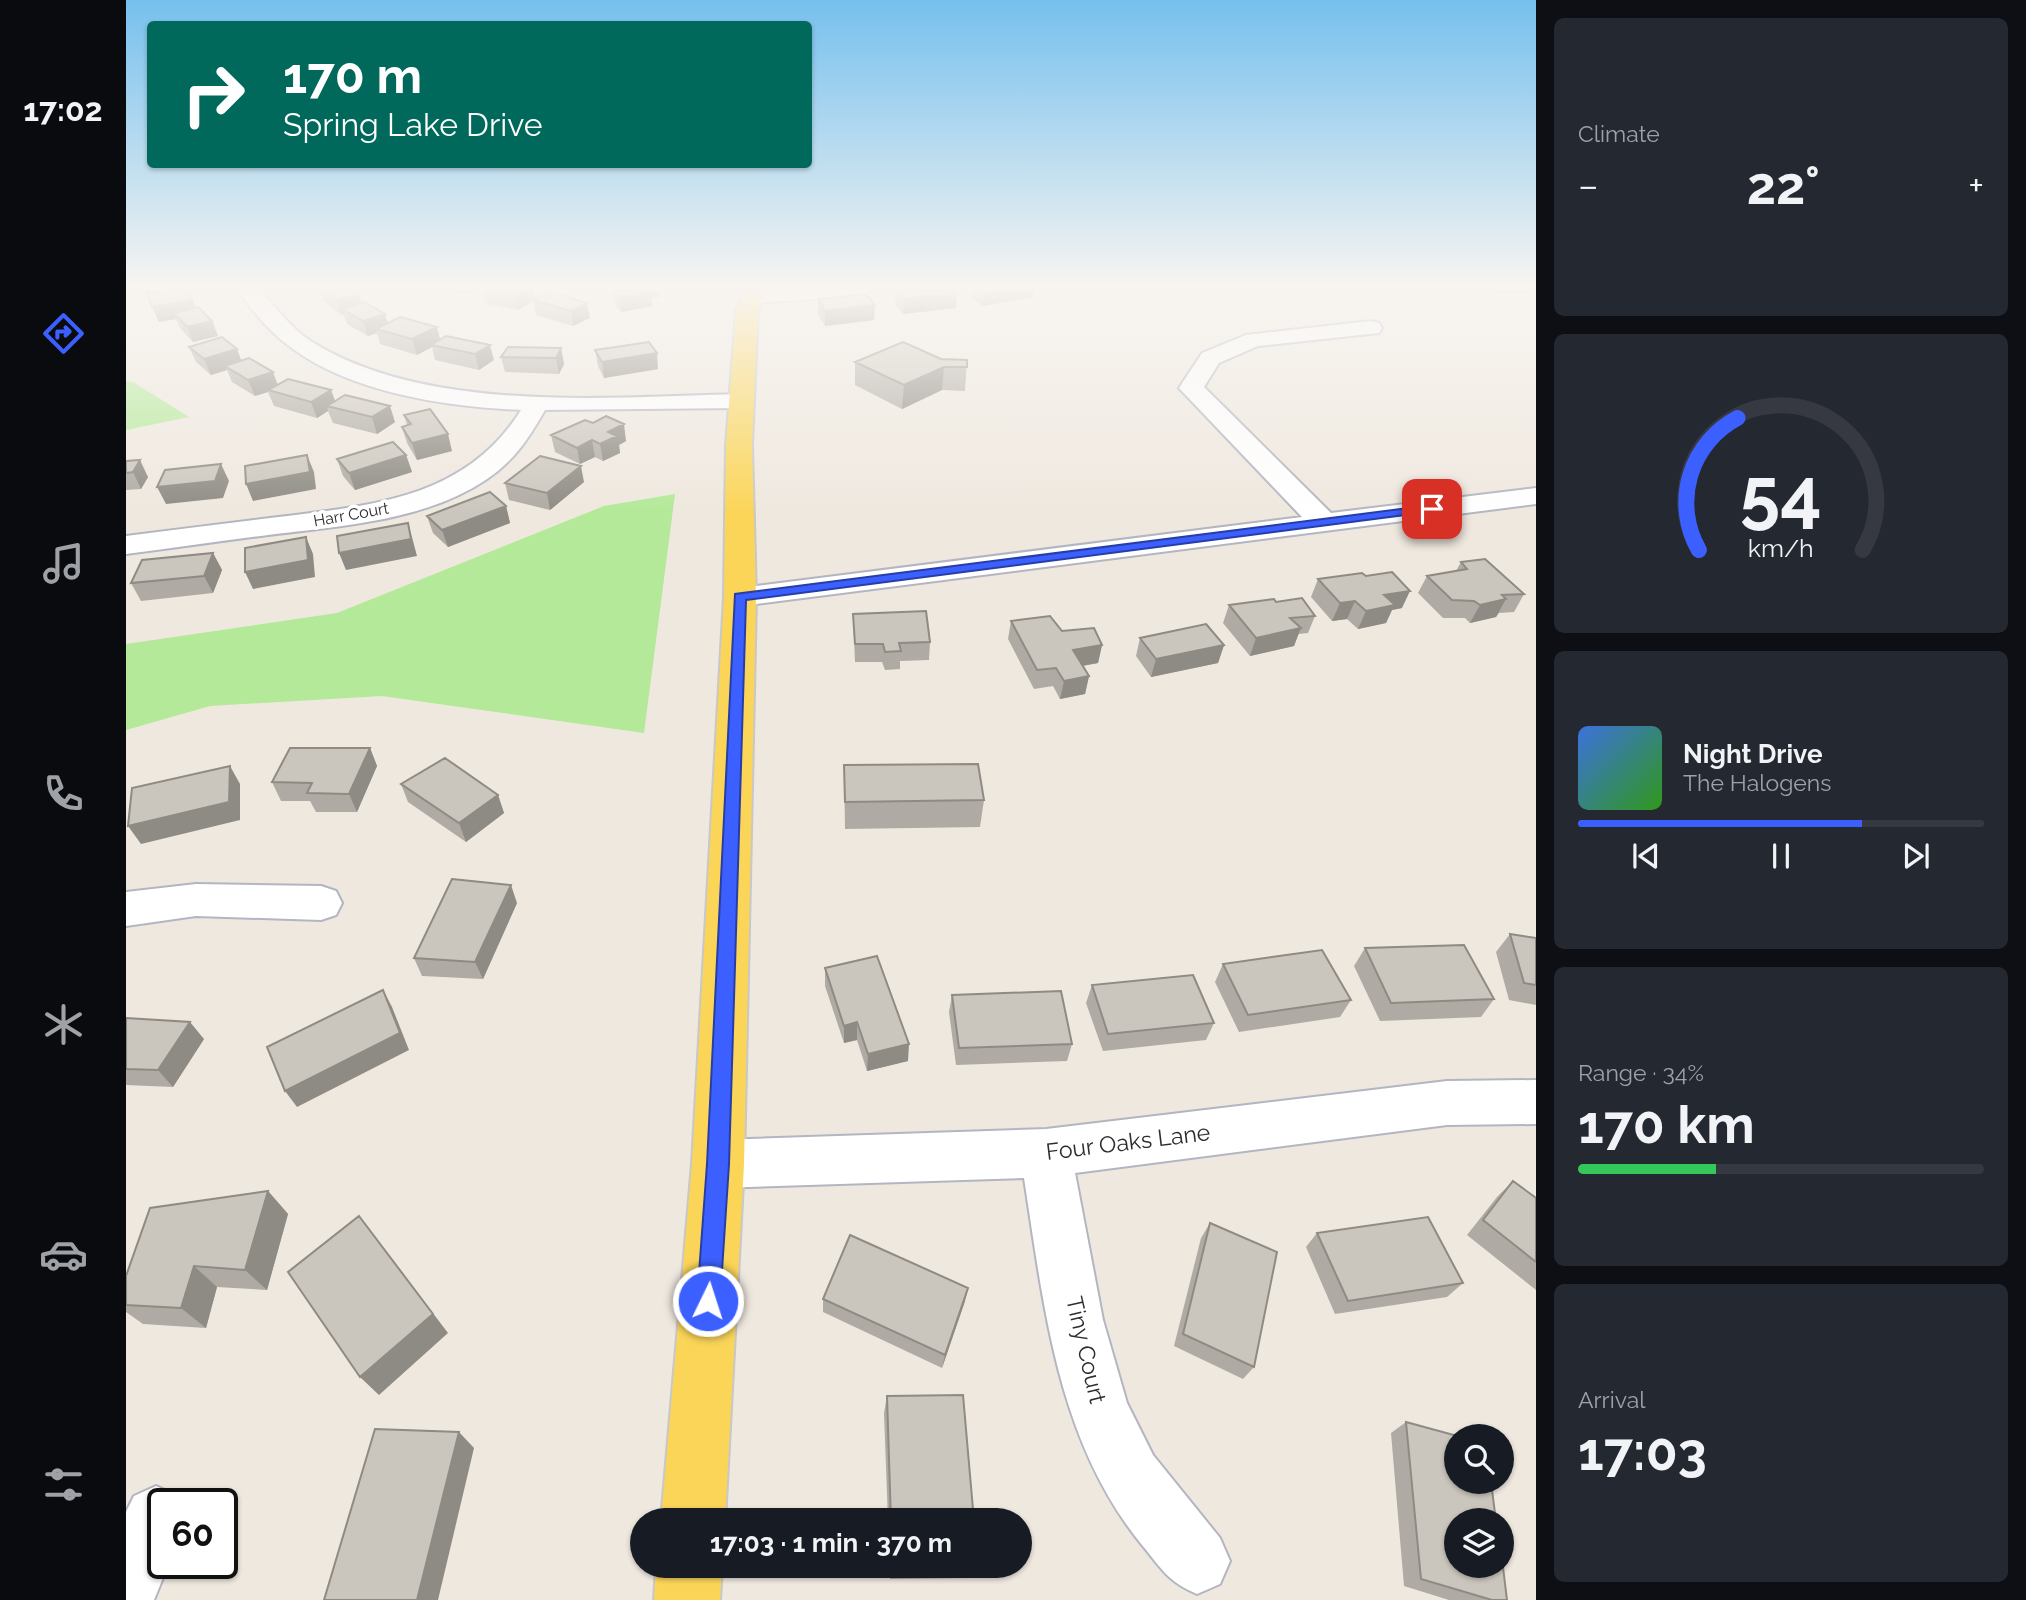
<!DOCTYPE html>
<meta charset="utf-8">
<style>
:root{--surface:#171b24;--page:#242831;--text:#f1f3f6;--muted:#9ea1a6;--line:#363941;--accent:#3c60ff}
body{margin:0;font-family:Raleway,sans-serif;background:var(--page);color:var(--text);height:100vh;display:flex;flex-direction:column;font-size:26px;white-space:nowrap}
*{box-sizing:border-box;margin:0}
p{font-size:23px;color:var(--muted)}
.icon{flex:none;width:38px;height:38px;fill:none;stroke:currentColor;stroke-width:2;stroke-linecap:round;stroke-linejoin:round}
.map{position:relative;flex:1;overflow:hidden}
.sheet{display:flex;flex-direction:column;gap:18px;padding:18px;background:#0d0f14;width:490px}
.sheet>*{flex:none}
.top-card{position:absolute;left:21px;top:21px;width:665px;height:147px;border-radius:7px;box-shadow:0 2px 5px #0004;background:#00695c;color:#fff;overflow:hidden}
.fabs{position:absolute;left:1318px;top:1424px;display:grid;gap:14px}
.fabs a{display:grid;place-items:center;width:70px;height:70px;border-radius:50%;background:var(--surface);box-shadow:0 2px 5px #0004;font-size:35px}
.speed{position:absolute;left:21px;top:1488px;display:flex;gap:14px;font-size:35px;font-weight:700;text-align:center}
.speed>*{display:grid;place-content:center;width:91px;height:91px;border-radius:50%;background:var(--surface);box-shadow:0 2px 5px #0004;line-height:1}
.speed .limit{border:4px solid #111;border-radius:10px;background:#fff;color:#111}
.pin{position:absolute;display:grid;place-items:center;width:60px;height:60px;color:#fff;margin:-30px;border-radius:14px;box-shadow:0 4px 10px #0006}
.me{position:absolute;width:77px;margin:-38px;rotate:4deg;stroke-linejoin:round;filter:drop-shadow(0 0 5px #0008)}
.turn{display:flex;align-items:center;gap:24px;height:147px;padding:0 21px;font-size:32px}
.turn .icon{width:91px;height:91px;stroke-width:2.5}
.turn b{display:block;font-size:49px;line-height:60px}
.big{font-size:52px;font-weight:700;line-height:1.1}
.sheet .widget{flex:1;display:flex;flex-direction:column;justify-content:center;gap:10px;min-width:0;padding:0 24px;border-radius:10px;background:var(--page)}
.sheet .dial{align-items:center;gap:0}
.dial svg{height:182px;overflow:visible;fill:none;stroke:var(--line);stroke-width:7;stroke-linecap:round;text-anchor:middle}
.dial text{fill:var(--text);stroke:none}
.song{display:flex;align-items:center;gap:21px}
.cover{width:84px;height:84px;border-radius:10px;background:linear-gradient(135deg,hsl(220 70% 55%),hsl(110 70% 35%))}
.played{height:7px;border-radius:4px;background:linear-gradient(90deg,var(--accent) 70%,var(--line) 70%)}
.keys{display:flex;justify-content:space-around;direction:ltr}
.heat{display:flex;justify-content:space-between;align-items:center;font-size:38px;direction:ltr}
.charge{height:10px;border-radius:5px;background:linear-gradient(90deg,#34c759 34%,var(--line) 0)}
.trip{position:absolute;left:504px;top:1508px;width:402px;height:70px;border-radius:35px;background:var(--surface);box-shadow:0 2px 5px #0004;font-weight:700;line-height:70px;text-align:center}
main{display:flex;flex:1;min-height:0}
.tabs{display:flex;flex-direction:column;width:126px;justify-content:space-around;align-items:center;background:#090b0e;color:var(--muted)}
.tabs .icon{width:49px;height:49px}
.tabs .current{color:var(--accent)}
.tabs b{font-size:32px;color:var(--text)}
.map>svg:first-child{display:block}
.green{fill:#b3e998}
.lines{fill:none;stroke-linecap:round;stroke-linejoin:round}
.minor-casing{stroke:#b3b5c1;stroke-width:4}
.primary-casing{stroke:#c8c8c8;stroke-width:4}
.minor{fill:#fff;fill-rule:evenodd}
.primary{fill:#fbd558;fill-rule:evenodd}
.wall{fill:#afaaa3}
.shaded-wall{fill:#8e8b84}
.building{fill:#cbc6bd;stroke:#8e8b84;stroke-width:2}
.route{fill:#3c60ff;stroke:#273ea6;stroke-width:2}
.labels{text-anchor:middle;stroke-width:7;stroke-linejoin:round;paint-order:stroke}
.far-street-label{font-size:16px;fill:#2d2d2d;stroke:#fff}
.near-street-label{font-size:23px;fill:#2d2d2d;stroke:#fff}
</style>
<main>
<nav class="tabs">
<b>17:02</b>
<svg class="icon current" aria-label="directions" viewBox="0 0 24 24"><path d="M12 3l9 9-9 9-9-9zM9 14v-3h6M13 9l2 2-2 2"/></svg>
<svg class="icon" aria-label="music" viewBox="0 0 24 24"><path d="M9 18V5l10-2v13"/><circle cx="6" cy="18" r="3"/><circle cx="16" cy="16" r="3"/></svg>
<svg class="icon" aria-label="phone" viewBox="0 0 24 24"><path d="M5 4h4l2 5-3 2q2 4 5 5l2-3 5 2v4C11 20 4 13 5 4z"/></svg>
<svg class="icon" aria-label="climate" viewBox="0 0 24 24"><path d="M12 3v18M4 7l16 10M4 17L20 7"/></svg>
<svg class="icon" aria-label="car" viewBox="0 0 24 24"><path d="M5 17H2v-5l4-1 3-4h7l3 4 3 1v5h-3M9 17h6M6 11h13"/><circle cx="7" cy="17" r="2"/><circle cx="17" cy="17" r="2"/></svg>
<svg class="icon" aria-label="filters" viewBox="0 0 24 24"><path d="M4 7h16M4 17h16"/><circle cx="9" cy="7" r="2"/><circle cx="15" cy="17" r="2"/></svg>
</nav>
<div class="map">
<svg width="1410" height="1600" viewBox="0 0 1410 1600">
<rect width="100%" height="100%" fill="#efe8df"/>
<path class="green" d="M0 381 7 382 63 417 0 430Z
M549 494 518 733 256 696 84 706 0 730V644L211 613 478 506Z"/>
<g class="lines">
<defs>
<path id="minor" d="M112 290H133C150 307 165 329 186 342 302 414 483 397 615 394L624 396 627 401 624 406 615 408 419 410C403 438 388 461 361 479 299 521 215 526 142 535 95 541 47 548 0 554V536C48 530 96 524 144 518 240 506 339 501 395 410 322 407 227 393 167 349 146 334 126 311 112 290Z
M744 290 741 294 734 296 626 303 619 301 616 297 619 293 643 290Z
M1245 321 1253 323 1256 328 1253 333 1132 346 1093 363 1078 387 1205 513 1410 488V504L614 606 603 604 598 597 603 590 614 588 1176 517 1053 388 1076 353 1120 335Z
M70 884 195 886 210 891 216 903 210 915 195 920 70 916 0 926V892Z
M1410 1080V1124L1321 1125 949 1173 977 1320 1001 1403 1027 1455 1094 1538 1104 1561 1094 1584 1071 1594C1041 1581 1036 1569 1016 1545 931 1441 918 1306 898 1178L592 1188 574 1181 566 1164 574 1147 592 1140 920 1129 1321 1081Z
M30 1486 52 1496 56 1503H37V1563H43L28 1600H0V1512L8 1496Z"/>
<path id="primary" d="M619 290H639L632 311 626 445 630 597 618 1164 599 1521H535L566 1164 598 597 600 445 610 311Z
M530 1566H596L594 1600H528Z"/>
</defs>
<use href="#minor" class="minor-casing"/>
<use href="#primary" class="primary-casing"/>
<use href="#minor" class="minor"/>
<use href="#primary" class="primary"/>
</g>
<path class="wall" d="M17 290H62L70 308 86 321 92 336 67 342 54 328 50 319 33 322 23 298Z
M189 290H226L235 303 262 323 314 339 368 360 353 370 309 360 306 347 291 355 254 344 251 333 242 336 221 324 218 315H216L197 301 194 291 192 292Z
M356 290H407L409 299 464 318 447 326 410 315 407 301 392 310 359 303Z
M483 290H533L534 297 525 298 526 306 495 312 489 305 488 297 484 293Z
M770 290 831 293 830 308 777 314 769 305Z
M844 290H908L907 297 856 306 844 296Z
M1370 290H1403L1401 294H1374Z
M692 299 748 320 699 326 692 314Z
M63 347 116 360 152 385 205 390 209 401 269 422 251 434 207 423 202 411 191 418 148 406 142 392 129 396 106 382 101 370 85 375 70 362Z
M435 348 438 364 433 374 379 372 375 357Z
M469 350 532 369 478 378 472 366Z
M841 360 839 391 816 390 776 409 729 385V362Z
M278 415 326 451 291 460 281 443 276 427 281 425Z
M425 435 500 441 493 445 494 453 477 461 469 457 454 464 429 452Z
M280 455 286 472 229 490 217 476 211 459Z
M0 461 22 477 15 489 0 490Z
M458 482 424 510 383 500 379 483Z
M380 506 384 523 322 547 307 533 301 516Z
M87 553 96 570 87 593 15 601 5 583Z
M1335 562 1398 594 1388 612 1373 613 1370 617 1344 623 1339 618H1317L1292 593 1301 576 1330 571Z
M1192 579 1276 608 1266 610 1260 623 1232 629 1221 619 1206 621 1185 597Z
M1150 602 1189 616 1182 633 1172 634 1168 646 1124 656 1097 623 1103 605Z
M727 614 804 642 803 660 774 661V669L759 670 756 662H729Z
M885 621 976 645 972 663 957 666 963 676 959 694 934 699 927 686 908 689 882 639Z
M1014 638 1098 645 1092 663 1025 677 1010 656Z
M244 748 251 766 231 812H190L184 801H155L146 782Z
M718 765 858 800 854 827 719 829Z
M275 784 372 795 378 813 340 842 282 802Z
M391 903 357 979 296 976 288 958Z
M1384 934 1410 938V1005L1383 1000 1370 952Z
M1239 948 1368 999 1355 1017 1254 1021 1228 966Z
M1097 964 1225 1000 1214 1017 1113 1032 1089 982Z
M699 968 782 1061 741 1071 731 1040 718 1043 699 986Z
M966 985 1088 1023 1080 1040 977 1051 960 1003Z
M826 995 946 1044 941 1061 830 1065 823 1012Z
M0 1018 78 1039 47 1087 0 1085Z
M1387 1181 1410 1198V1290L1341 1235 1371 1197Z
M142 1191 162 1214 141 1290 91 1287 80 1328 17 1324 0 1312V1305Z
M1084 1223 1128 1367 1117 1379 1048 1346 1075 1238Z
M1191 1233 1337 1283 1321 1297 1209 1314 1180 1247Z
M697 1299 839 1301 816 1368 697 1312Z
M761 1396 848 1521H762L758 1413Z
M1280 1422 1381 1600H1323L1278 1586 1265 1433Z
M764 1566H852L845 1578 764 1579Z"/>
<path class="shaded-wall" d="M20 290H61L25 301Z
M62 290 73 315 48 313 50 319 33 322 26 307Z
M330 290H352L331 294Z
M398 290H407L409 299 392 310 389 295Z
M519 290H533L534 297 525 298 526 306 495 312 493 297Z
M868 290H908L907 297 856 306 858 291Z
M831 293 830 308 777 314 778 299Z
M233 295 238 310 216 309 218 315H216L211 300Z
M461 303 464 318 447 326 445 311Z
M749 305 748 320 699 326V311Z
M259 314 264 329H250L251 333 242 336 237 321Z
M86 321 92 336 67 342 61 327Z
M311 327 315 343 305 345 306 347 291 355 286 339Z
M364 345 368 360 353 370 349 354Z
M435 348 438 364 433 374 430 358Z
M111 349 117 365 99 366 101 370 85 375 78 359Z
M531 353 532 369 478 378 476 362Z
M818 367 816 390 776 409 778 385Z
M147 372 153 388 142 390V392L129 396 122 380Z
M205 390 211 406H201L202 411 191 418 185 402Z
M264 406 269 422 251 434 246 417Z
M498 424 500 441 493 445 494 453 477 461 474 444 482 432Z
M322 434 326 451 291 460 286 443Z
M466 440 469 457 454 464 451 448Z
M181 455 188 472 190 489 127 501 120 484Z
M280 455 286 472 229 490 223 473Z
M14 460 22 477 15 489 7 472Z
M95 464 103 481 97 498 40 504 31 487Z
M455 466 458 482 424 510 421 493Z
M380 506 384 523 322 547 316 530Z
M282 523 287 541 291 556 220 570 213 553Z
M180 537 187 554 189 577 127 589 119 572Z
M87 553 96 570 87 593 78 576Z
M1284 591 1276 608 1266 610 1260 623 1232 629 1240 611 1258 595Z
M1380 599 1370 617 1344 623 1354 605Z
M1229 601 1221 619 1206 621 1214 603Z
M1175 628 1168 646 1124 656 1130 638Z
M976 645 972 663 943 668 947 650Z
M1098 645 1092 663 1025 677 1030 659Z
M963 676 959 694 934 699 938 681Z
M244 748 251 766 231 812 223 794Z
M104 766 114 784V820L15 844 2 826Z
M372 795 378 813 340 842 333 823Z
M385 885 391 903 357 979 349 962Z
M257 990 266 1007 283 1050 171 1107 159 1091Z
M64 1022 78 1039 47 1087 32 1070Z
M731 1022V1040L718 1043V1026Z
M783 1044 782 1061 741 1071 742 1054Z
M142 1191 162 1214 141 1290 119 1270Z
M233 1216 322 1333 253 1395 234 1377Z
M68 1266 91 1287 80 1328 55 1308Z
M842 1288 839 1301 816 1368 819 1355Z
M333 1432 348 1448 312 1600H291Z"/>
<path class="building" d="M41 290H62L66 300 26 307 21 293Z
M197 290H226L233 295 211 300Z
M362 290H398L389 295Z
M487 290H523L525 291 493 297Z
M770 290H828L831 293 778 299Z
M424 292 461 303 445 311 407 300Z
M740 294 749 305 699 311 692 299Z
M238 302 259 314 237 321 216 309Z
M72 307 86 321 61 327 48 313Z
M274 317 311 327 286 339 250 329Z
M320 336 364 345 349 354 305 345Z
M96 337 111 349 78 359 63 347Z
M523 342 531 353 476 362 469 350Z
M777 342 815 359 841 360V367H818L778 385 729 362Z
M382 347 435 348 430 358 375 357Z
M123 358 147 372 122 380 99 366Z
M162 379 205 390 185 402 142 390Z
M219 395 264 406 246 417 201 406Z
M304 409 322 434 286 443 276 427 285 424 278 415Z
M480 416 498 424 482 432 491 436 474 444 466 440 451 448 425 435 459 420 467 423Z
M267 442 280 455 223 473 211 459Z
M181 455 184 472 120 484 119 466Z
M414 456 455 466 421 493 379 483Z
M14 460 7 472 0 473V461Z
M95 464 89 481 31 487 39 470Z
M364 492 380 506 316 530 301 516Z
M282 523 285 539 213 553 211 536Z
M180 537 182 560 119 572V548Z
M87 553 78 576 5 583 16 560Z
M1359 559 1398 594 1376 595 1380 599 1354 605 1348 601 1326 600 1301 576 1341 569 1335 562Z
M1266 572 1284 591 1258 595 1269 605 1240 611 1229 601 1214 603 1192 579 1236 573 1240 576Z
M1176 598 1189 616 1164 618 1175 628 1130 638 1103 605 1148 599 1150 602Z
M800 611 804 642 773 643 775 651 759 652 757 644H729L727 614Z
M924 616 936 631 968 628 976 645 947 650 963 676 938 681 930 668 911 670 885 621Z
M1080 624 1098 645 1030 659 1014 638Z
M164 748H244L223 794 181 793 186 783 146 782Z
M319 758 372 795 333 823 275 784Z
M852 764 858 800 719 802 718 765Z
M104 766 103 802 2 826 6 788Z
M326 879 385 885 349 962 288 958Z
M1384 934 1410 938V985L1398 983Z
M1338 945 1368 999 1265 1003 1239 948Z
M1196 950 1225 1000 1122 1015 1097 964Z
M751 956 783 1044 742 1054 731 1022 718 1026 699 968Z
M1067 975 1088 1023 982 1034 966 985Z
M257 990 274 1033 159 1091 141 1047Z
M935 991 946 1044 833 1048 826 995Z
M0 1018 64 1022 32 1070 0 1069Z
M1387 1181 1410 1198V1262L1357 1220Z
M142 1191 119 1270 68 1266 55 1308 0 1305V1276L24 1208Z
M233 1216 307 1314 234 1377 162 1272Z
M1302 1217 1337 1283 1222 1301 1191 1233Z
M1084 1223 1151 1252 1128 1367 1057 1334Z
M724 1235 842 1288 819 1355 697 1299Z
M837 1395 848 1521H765L761 1396Z
M1280 1422 1335 1437H1330V1482H1365L1370 1521H1330V1566H1376V1559L1381 1600H1366L1295 1579Z
M249 1429 333 1432 291 1600H198Z
M767 1566H852V1567H767Z"/>
<linearGradient id="sky" x2="0" y2="1"><stop stop-color="#76c0ee"/><stop offset="0.56" stop-color="#f8f5f1"/><stop offset="1" stop-color="#f8f5f1" stop-opacity="0"/></linearGradient>
<rect width="1410" height="514" fill="url(#sky)"/>
<path class="route" d="M1306 505 1312 509 1310 511 620 600 603 1164 594 1301 590 1309 582 1313 574 1309 571 1301 581 1164 609 594Z"/>
<g class="labels">
<g class="far-street-label">
<text transform="translate(225 514) rotate(-10)" y="6">Harr Court</text>
</g>
<g class="near-street-label">
<text transform="translate(1002 1142) rotate(-7)" y="8">Four Oaks Lane</text>
<text transform="translate(960 1350) rotate(77)" y="8">Tiny Court</text>
</g>
</g>
</svg>
<div class="fabs">
<a><svg class="icon" aria-label="search" viewBox="0 0 24 24"><circle cx="10" cy="10" r="6"/><path d="M15 15l6 6"/></svg></a>
<a><svg class="icon" aria-label="layers" viewBox="0 0 24 24"><path d="M12 4l9 5-9 5-9-5zM3 14l9 5 9-5"/></svg></a>
</div>
<div class="speed"><div class="limit">60</div></div>
<div class="pin" style="left:1306px;top:509px;background:#d93025"><svg class="icon" aria-label="arrive" viewBox="0 0 24 24"><path d="M6 21V4h12l-3 4 3 4H6"/></svg></div>
<svg class="me" style="left:582px;top:1301px" viewBox="-20 -20 40 40"><circle r="17" fill="#3c60ff" stroke="#fff" stroke-width="3"/><path d="M0-11L8 9 0 5-8 9z" fill="#fff"/></svg>
<div class="trip">17:03 · 1 min · 370 m</div>
<div class="top-card">
<div class="turn"><svg class="icon" aria-label="right" viewBox="0 0 24 24"><path d="M7 20v-9h11M14 6l5 5-5 5"/></svg><div><b>170 m</b>Spring Lake Drive</div></div>
</div>
</div>
<section class="sheet">
<div class="widget"><p>Climate</p>
<div class="heat"><a>−</a><b class="big">22°</b><a>+</a></div>
</div>
<div class="widget dial"><svg viewBox="0 0 100 80">
<path d="M14 69A42 42 0 1 1 86 69"/>
<path d="M14 69A42 42 0 0 1 31 11" stroke="#3c60ff"/>
<text x="50" y="56" font-size="32" font-weight="700">54</text>
<text x="50" y="72" font-size="11">km/h</text>
</svg></div>
<div class="widget">
<div class="song"><i class="cover"></i><div><b>Night Drive</b><p>The Halogens</p></div></div>
<div class="played"></div>
<div class="keys"><svg class="icon" aria-label="previous" viewBox="0 0 24 24"><path d="M18 5L8 12l10 7zM5 5v14"/></svg><svg class="icon" aria-label="pause" viewBox="0 0 24 24"><path d="M8 5v14M16 5v14"/></svg><svg class="icon" aria-label="next" viewBox="0 0 24 24"><path d="M6 5l10 7-10 7zM19 5v14"/></svg></div>
</div>
<div class="widget"><p>Range · 34%</p><b class="big">170 km</b><div class="charge"></div></div>
<div class="widget"><p>Arrival</p><b class="big">17:03</b></div>
</section>
</main>
